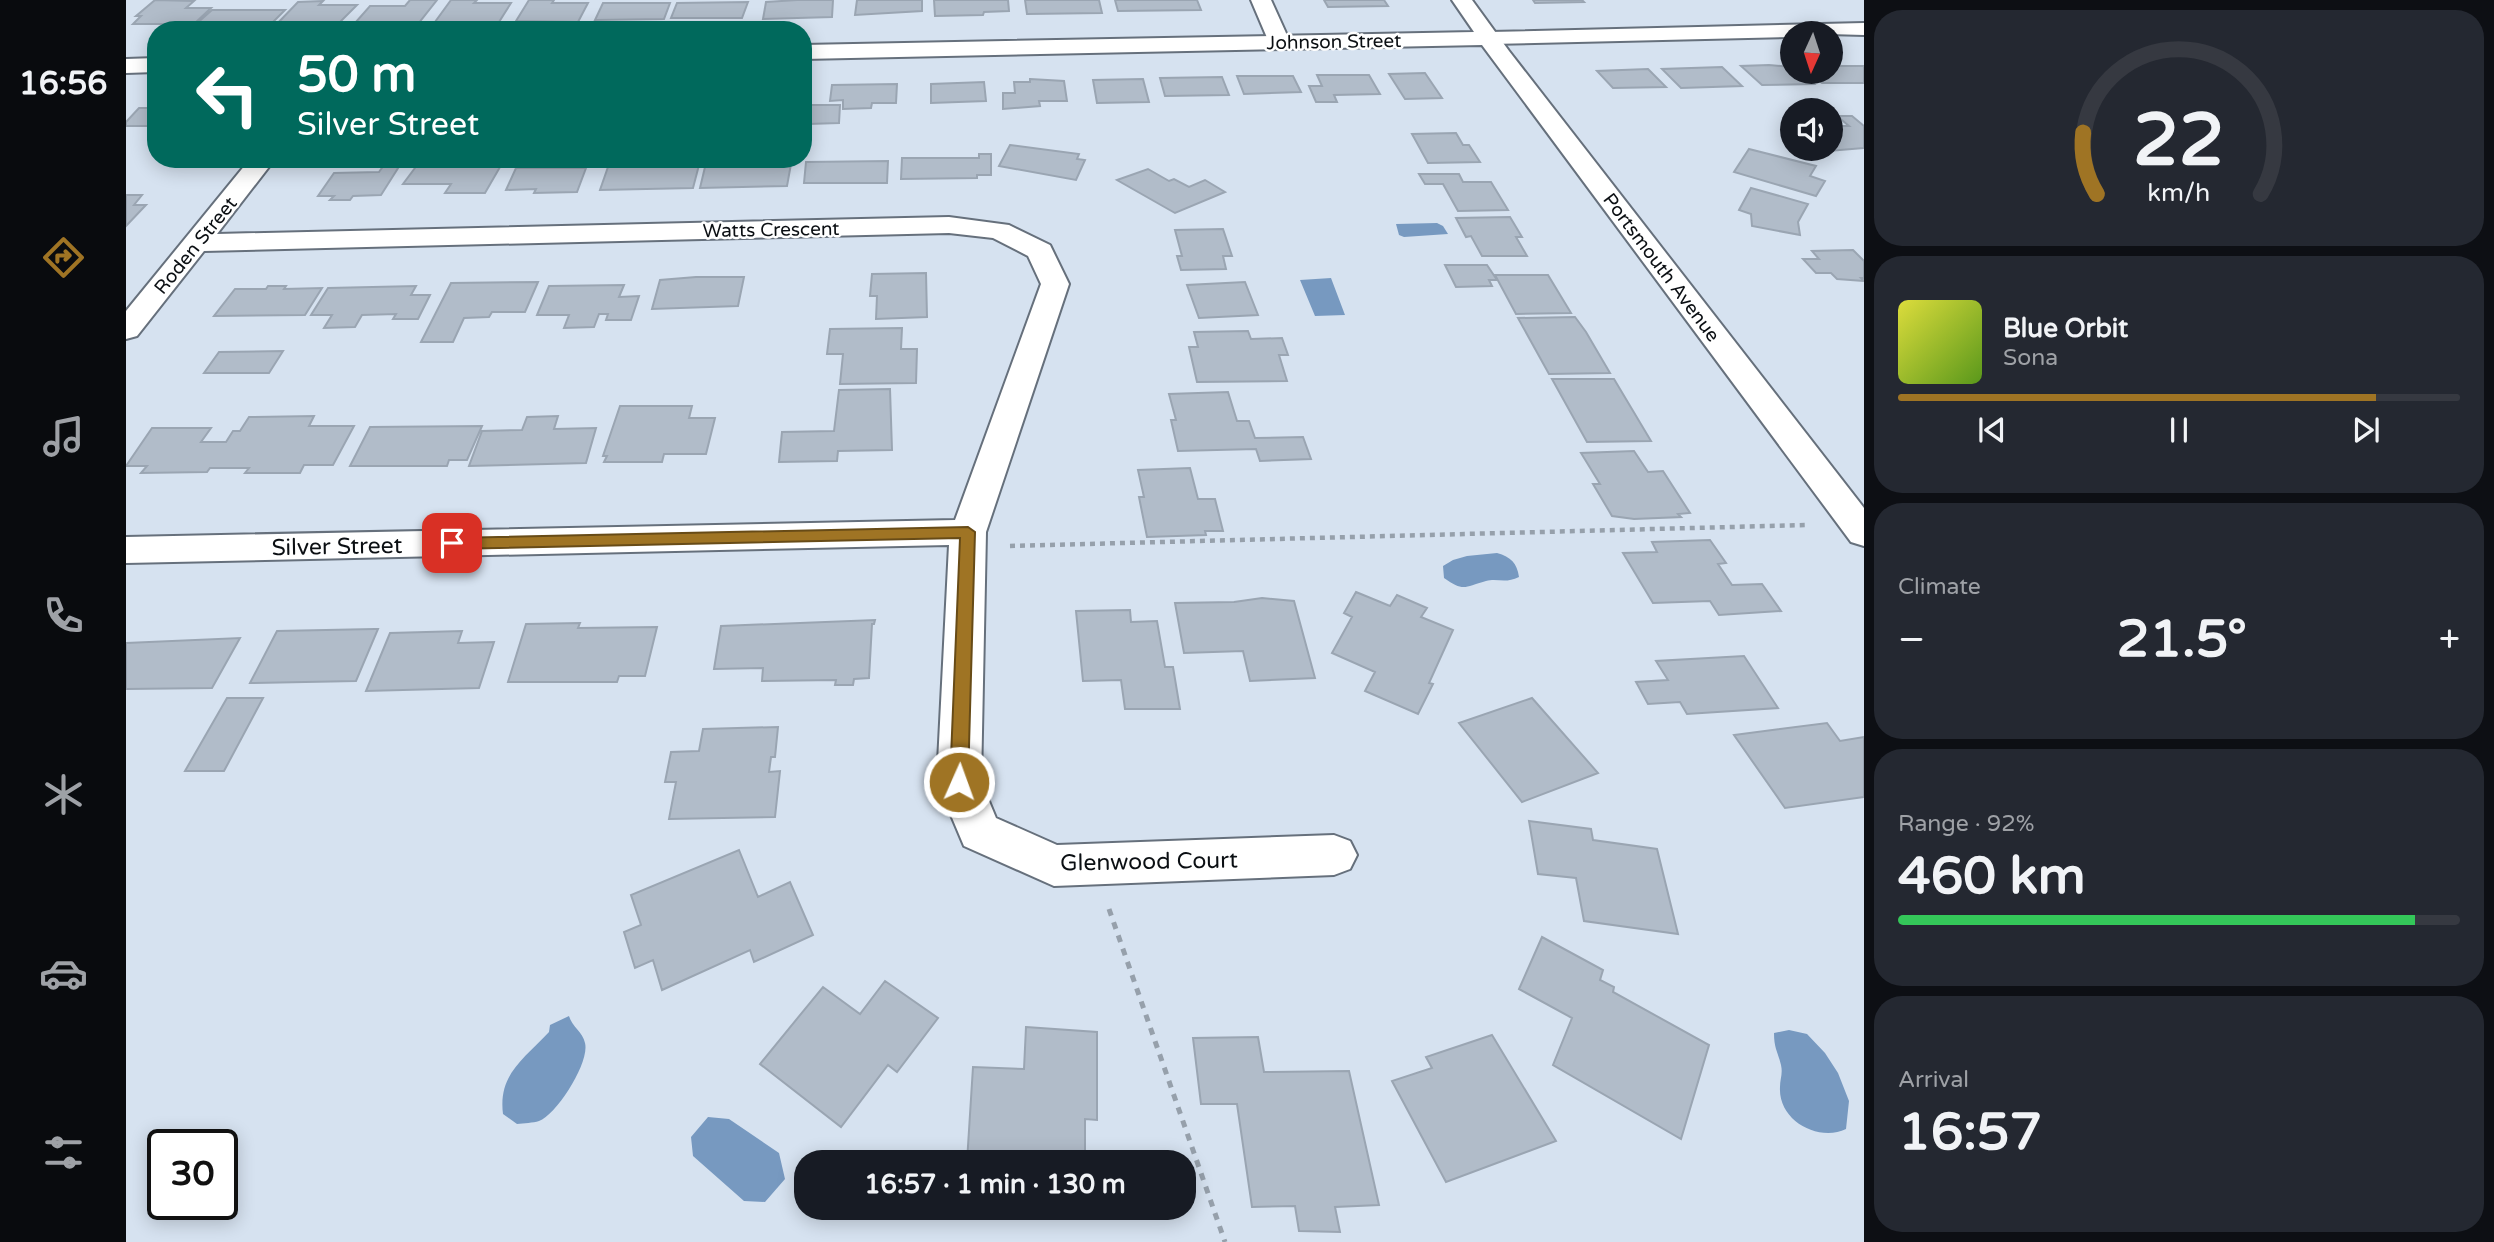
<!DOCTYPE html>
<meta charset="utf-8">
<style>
:root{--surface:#171b24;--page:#242831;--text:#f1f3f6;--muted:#9ea1a6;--line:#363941;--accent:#9f7424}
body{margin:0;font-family:"Varela Round",sans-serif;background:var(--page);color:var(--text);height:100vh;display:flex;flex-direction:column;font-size:26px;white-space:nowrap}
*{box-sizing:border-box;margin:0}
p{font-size:23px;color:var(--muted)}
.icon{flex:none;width:38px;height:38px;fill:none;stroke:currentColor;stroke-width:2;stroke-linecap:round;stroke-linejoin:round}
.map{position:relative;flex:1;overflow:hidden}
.panel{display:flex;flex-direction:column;gap:10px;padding:10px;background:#0d0f14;width:630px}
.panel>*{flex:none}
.hud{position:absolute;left:21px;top:21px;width:665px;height:147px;border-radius:28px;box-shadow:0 4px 18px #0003;background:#00695c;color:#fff;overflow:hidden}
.needle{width:46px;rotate:183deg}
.tools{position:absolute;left:1654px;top:21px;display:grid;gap:14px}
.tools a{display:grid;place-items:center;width:63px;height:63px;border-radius:50%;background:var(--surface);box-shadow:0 4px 18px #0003;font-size:35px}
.speed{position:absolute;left:21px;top:1129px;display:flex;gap:14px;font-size:35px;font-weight:700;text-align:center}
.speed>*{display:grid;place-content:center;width:91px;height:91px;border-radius:50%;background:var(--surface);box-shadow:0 4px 18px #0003;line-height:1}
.speed .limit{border:4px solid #111;border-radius:10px;background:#fff;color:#111}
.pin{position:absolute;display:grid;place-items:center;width:60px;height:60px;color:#fff;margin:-30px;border-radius:14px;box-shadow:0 4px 10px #0006}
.me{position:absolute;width:77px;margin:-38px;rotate:2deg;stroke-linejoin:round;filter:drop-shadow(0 0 5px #0008)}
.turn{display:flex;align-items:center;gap:24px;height:147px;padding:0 35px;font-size:32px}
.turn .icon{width:91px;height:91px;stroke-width:2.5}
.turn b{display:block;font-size:49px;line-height:60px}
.big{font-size:52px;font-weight:700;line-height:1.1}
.panel .tile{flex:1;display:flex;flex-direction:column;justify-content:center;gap:10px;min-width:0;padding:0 24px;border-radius:28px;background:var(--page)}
.panel .dial{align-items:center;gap:0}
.dial svg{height:182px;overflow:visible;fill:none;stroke:var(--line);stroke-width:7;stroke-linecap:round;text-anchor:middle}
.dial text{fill:var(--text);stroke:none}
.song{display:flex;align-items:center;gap:21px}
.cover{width:84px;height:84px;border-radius:10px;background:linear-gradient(135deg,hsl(60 70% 55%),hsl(90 70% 35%))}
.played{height:7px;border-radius:4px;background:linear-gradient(90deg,var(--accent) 85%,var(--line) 85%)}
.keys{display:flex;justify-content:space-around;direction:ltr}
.heat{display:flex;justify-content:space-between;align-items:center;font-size:38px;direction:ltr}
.charge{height:10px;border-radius:5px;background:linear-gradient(90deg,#34c759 92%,var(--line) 0)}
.trip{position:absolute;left:668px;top:1150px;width:402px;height:70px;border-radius:28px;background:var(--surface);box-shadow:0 4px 18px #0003;font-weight:700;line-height:70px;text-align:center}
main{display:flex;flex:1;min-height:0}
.tab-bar{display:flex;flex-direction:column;width:126px;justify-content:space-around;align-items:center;background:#090b0e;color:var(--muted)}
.tab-bar .icon{width:49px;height:49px}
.tab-bar .current{color:var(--accent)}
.tab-bar b{font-size:32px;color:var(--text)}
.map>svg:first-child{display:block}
.water{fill:#7799c0}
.building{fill:#b1bcc9;stroke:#9aa5b2;stroke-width:2}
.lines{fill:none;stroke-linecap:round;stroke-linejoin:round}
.minor-casing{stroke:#66707c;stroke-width:4}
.major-casing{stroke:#66707c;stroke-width:4}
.path-far1{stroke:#96a0ab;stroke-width:4.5;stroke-dasharray:5 5;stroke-linecap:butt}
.path{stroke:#96a0ab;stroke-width:5;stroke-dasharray:7 7;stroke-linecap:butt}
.minor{fill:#fff;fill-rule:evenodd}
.major{fill:#fff;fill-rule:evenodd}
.route{fill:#9f7424;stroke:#674b17;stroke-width:2}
.labels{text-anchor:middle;stroke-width:5;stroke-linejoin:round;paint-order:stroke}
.far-street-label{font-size:19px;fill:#0b0f13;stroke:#fff}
.street-label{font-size:23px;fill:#0b0f13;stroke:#fff}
</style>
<main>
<nav class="tab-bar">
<b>16:56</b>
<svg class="icon current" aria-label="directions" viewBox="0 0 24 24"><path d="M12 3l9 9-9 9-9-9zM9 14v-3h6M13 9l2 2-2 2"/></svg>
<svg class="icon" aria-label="music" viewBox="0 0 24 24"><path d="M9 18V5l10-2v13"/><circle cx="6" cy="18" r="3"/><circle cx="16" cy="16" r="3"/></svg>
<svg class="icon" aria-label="phone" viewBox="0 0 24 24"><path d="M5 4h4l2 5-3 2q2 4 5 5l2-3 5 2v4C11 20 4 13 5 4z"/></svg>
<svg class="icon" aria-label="climate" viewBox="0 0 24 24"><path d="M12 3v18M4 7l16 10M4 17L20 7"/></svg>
<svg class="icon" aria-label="car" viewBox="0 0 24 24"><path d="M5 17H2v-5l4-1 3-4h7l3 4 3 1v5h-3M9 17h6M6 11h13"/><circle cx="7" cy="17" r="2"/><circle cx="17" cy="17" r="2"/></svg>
<svg class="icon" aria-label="filters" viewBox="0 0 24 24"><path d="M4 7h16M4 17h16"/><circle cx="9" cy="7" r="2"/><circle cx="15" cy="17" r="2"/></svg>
</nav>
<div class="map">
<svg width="1738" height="1242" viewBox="0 0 1738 1242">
<rect width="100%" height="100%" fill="#d6e2f0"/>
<path class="water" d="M1311 223 1317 226 1322 234 1278 237 1273 235 1270 224Z
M1205 278 1219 315 1189 316 1174 280Z
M1371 553C1385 557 1391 563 1393 577 1379 584 1372 578 1360 581 1338 587 1338 592 1318 578L1317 566 1327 560 1341 556Z
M443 1016C446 1027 457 1032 459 1043 464 1062 431 1114 413 1121 407 1123 398 1123 391 1124L377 1114C372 1074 398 1059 423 1032L424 1025Z
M1663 1030 1681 1034 1699 1053 1712 1073 1723 1101 1720 1129C1693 1142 1652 1121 1654 1087 1654 1079 1657 1074 1655 1065 1652 1052 1648 1049 1648 1033Z
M582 1117 603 1119 653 1153 659 1179 639 1202 618 1201 567 1156 565 1137Z"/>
<path class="building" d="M29 0 68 1 60 8H85L68 24H7L15 16H10Z
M284 0H311L292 24 229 23 244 6H279Z
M325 0H351L348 3H385L373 22H309Z
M403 0H428L426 3H462L452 22 390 21Z
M671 0H707L706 17 637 19 640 2Z
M731 0H796V11L729 15Z
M808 0H882L883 11 858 12 857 15 809 16Z
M899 0H973L976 13 901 14Z
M989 0H1071L1075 10 992 11Z
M1198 0H1258L1262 6 1202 7Z
M1407 0H1456L1458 2 1409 3Z
M197 1 193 5H231L211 25 148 27 172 2Z
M622 2 616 18H545L551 3Z
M477 3H544L538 19 469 20Z
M86 10H159L145 24H129L125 28H106L110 25H69Z
M1643 65 1666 67V72H1674L1688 84 1636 85 1615 66Z
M1704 66H1738V83H1696L1682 72H1704Z
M1596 67 1616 86 1555 88 1536 69Z
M1522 69 1540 87 1487 88 1471 71Z
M1299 73 1316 98 1279 99 1263 74Z
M1191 75H1243L1254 94 1208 95 1211 102H1190L1183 86H1196Z
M1111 76H1167L1175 92 1118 94Z
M1096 77 1103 95 1039 96 1034 78Z
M904 79 938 81 941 101H913L914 106 877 109V93H889L888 82H904Z
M1017 79 1023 102 971 103 967 80Z
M858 82 860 101 805 103V84Z
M771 84 770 103H746L745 108 717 109V100L704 101 706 85Z
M685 105H714L713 123 682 124Z
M13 108H30V126H0V122Z
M1711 116H1726L1738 126V148L1678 153 1673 149H1704V126H1723Z
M1330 133 1337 145H1343L1354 162 1302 163 1286 134Z
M884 145 953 154 951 159 959 160 950 180 873 166Z
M1623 149 1690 166 1684 176 1699 181 1690 196 1608 172Z
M853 154H865V175H851V178L775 179 776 158H853Z
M762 161 761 183H678L680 162Z
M292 164H304L301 167H374L359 193H319L325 184H277Z
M665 164 661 186 574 188 579 167Z
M258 165H274L255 195 227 196 224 200H204L208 196H192L208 173 253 172Z
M573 165 567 188 474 190 482 167Z
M390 168H460L451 192 408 193 410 189 380 190Z
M1022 169 1043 181 1048 179 1063 187 1079 180 1099 192 1049 213 991 180Z
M1293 174H1333L1337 182H1365L1382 210 1332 211 1317 184H1299Z
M1625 188 1682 204 1672 222 1674 235 1626 226 1625 214 1613 210Z
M0 195H16L8 205H20L0 226Z
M1384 217 1396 237H1390L1401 256H1356L1345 236 1340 237 1330 218Z
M1097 229 1106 256H1097L1100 269 1055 270 1051 256H1056L1049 230Z
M1727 250 1738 261V278H1735L1738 281 1711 279 1705 273H1690L1677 259H1693L1686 251Z
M1319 265H1361L1371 280H1363L1366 286 1330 287Z
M800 273 801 317 750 319 751 296H744L746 274Z
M1369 275H1422L1445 313 1390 314Z
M570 277H618L612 306 526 309 534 280Z
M412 282 399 312H366L363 317 338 318 327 342H295L325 283Z
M1119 282 1132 315 1073 318 1061 285Z
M498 285 493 297 513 296 505 320H480L482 314H473L468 327 438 328 443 315H411L423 286Z
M142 286H160L158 289 196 288 179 315 88 316 109 289H140Z
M290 286 285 295H304L292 319H267L270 314 236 315 229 327 198 328 206 315H185L202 288Z
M1449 317 1460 332 1484 373 1423 374 1392 318Z
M776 328 775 349H791L790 383 714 384 717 354H701L704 329Z
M1122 331 1125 339 1156 338 1162 355H1153L1161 381 1071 382 1063 347H1072L1068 332Z
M157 351 143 373H78L93 352Z
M1426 379H1488L1525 441 1461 442Z
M764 389 766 450 712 451 711 461 653 462 656 432 708 431 713 390Z
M1102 392 1111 421H1123L1129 438 1177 437 1185 459 1134 461 1130 449 1052 451 1045 420H1050L1043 394Z
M494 406H566L563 418H589L580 454H538L536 462H478L481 456H477Z
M188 416 183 426H228L207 465H178L174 473H119L123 468H84L81 472 15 473 21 466H0L26 428H85L75 442H100L107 431H114L123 417Z
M432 416 428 429 470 428 460 463 343 466 356 431 396 430 401 417Z
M356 426 341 460H323L321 466H224L244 427Z
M1508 451 1522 472 1537 471 1564 513 1552 514 1555 517 1508 519 1486 516 1467 484H1474L1455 453Z
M1064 468 1072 499H1089L1097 531H1079L1080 535 1021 537 1013 497H1018L1012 470Z
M1584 540 1600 563 1592 564 1606 585 1636 584 1655 611 1593 615 1584 601 1527 603 1497 553 1531 552 1526 542Z
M1230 592 1264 606 1271 595 1301 608 1295 617 1327 630 1303 683 1307 684 1292 714 1239 691 1249 672 1206 653 1226 617 1218 613Z
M1136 598 1168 601 1189 678 1124 681 1117 651 1058 653 1049 603 1108 602Z
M1004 610 1005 622 1031 621 1039 667H1047L1054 709H999L995 680 957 681 950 611Z
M749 620 748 624H746L743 678 728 679 727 685H709L710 680 636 681 637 668 588 669 595 626Z
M454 623 452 628 531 627 519 676H493L491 682H382L400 624Z
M249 629H252L230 681 124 683 151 631Z
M336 631 332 643 368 642 353 688 240 691 264 633Z
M114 638 86 688 0 689V643Z
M1618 656 1652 708 1561 714 1554 702 1522 704 1510 682 1542 680 1530 661Z
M101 698H137L98 771H59Z
M1406 698 1472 773 1396 802 1333 723Z
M1701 723 1714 741 1738 737V797L1659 808 1608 735Z
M652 727 649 757H645L643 772 654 771 649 817 543 819 550 782H539L545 752 573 751 577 729Z
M1403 821 1465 829 1467 840 1531 849 1552 934 1458 921 1450 878 1412 874Z
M613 850 632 897 664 882 687 935 628 962 624 950 536 990 527 960 509 968 498 932 515 925 505 895Z
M1416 937 1477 970 1474 980 1488 987 1487 992 1583 1045 1555 1139 1427 1065 1446 1018 1393 989Z
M759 981 812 1018 771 1072 762 1065 715 1127 634 1064 697 987 734 1014Z
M900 1027 971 1032V1120L959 1119V1162H841L847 1067 898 1069Z
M1366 1035 1430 1141 1320 1182 1266 1081 1306 1068 1300 1057Z
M1132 1037 1138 1072 1223 1071 1253 1205 1209 1207 1214 1232 1173 1231 1169 1206 1126 1207 1111 1104H1075L1067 1038Z"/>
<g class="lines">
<defs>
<path id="minor" d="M1125 0H1145L1164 42 1161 47H1145Z
M1738 23V35L1666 33V37L1364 44 1356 43 1353 38 1356 33 1364 32Z
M124 159H149L91 234 823 217 883 225 924 245 943 284 860 532 855 782 870 818 931 845 1208 835 1224 841 1231 855 1224 869 1208 875 928 886 838 846 811 782 823 545 0 563V537L829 520 915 284 902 256 867 238 823 233 78 251 11 336 0 339V311Z"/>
<path id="major" d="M1326 0H1346L1383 51 1738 508V546L1725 542 1356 45 677 59V45L1348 32Z
M30 58V72L0 73V59Z"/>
</defs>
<use href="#minor" class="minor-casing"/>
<use href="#major" class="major-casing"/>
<path class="path-far1" d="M884 546 1680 525"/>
<path class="path" d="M983 909 1099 1242"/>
<use href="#minor" class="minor"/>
<use href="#major" class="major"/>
</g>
<path class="route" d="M842 527 849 532 842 782 839 788 833 790 827 788 824 782 834 538 326 549 318 543 326 538Z"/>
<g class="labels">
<g class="far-street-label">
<text transform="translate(1208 41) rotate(-1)" y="7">Johnson Street</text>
<text transform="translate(645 229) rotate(-1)" y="7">Watts Crescent</text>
<text transform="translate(69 245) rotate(-51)" y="7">Roden Street</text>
<text transform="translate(1536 267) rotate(53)" y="7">Portsmouth Avenue</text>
</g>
<g class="street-label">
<text transform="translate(211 546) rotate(-1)" y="8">Silver Street</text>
<text transform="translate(1023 861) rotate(-1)" y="8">Glenwood Court</text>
</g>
</g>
</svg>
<div class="tools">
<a><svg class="needle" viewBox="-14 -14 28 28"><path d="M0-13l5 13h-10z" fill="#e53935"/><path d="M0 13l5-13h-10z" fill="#9ea1a6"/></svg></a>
<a><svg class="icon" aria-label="sound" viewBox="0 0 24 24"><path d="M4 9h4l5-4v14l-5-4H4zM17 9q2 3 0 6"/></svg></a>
</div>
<div class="speed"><div class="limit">30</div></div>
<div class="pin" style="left:326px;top:543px;background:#d93025"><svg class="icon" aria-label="arrive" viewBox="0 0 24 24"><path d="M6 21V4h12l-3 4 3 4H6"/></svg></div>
<svg class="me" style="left:833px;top:782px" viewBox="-20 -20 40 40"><circle r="17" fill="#9f7424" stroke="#fff" stroke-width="3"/><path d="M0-11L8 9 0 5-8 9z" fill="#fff"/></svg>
<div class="trip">16:57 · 1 min · 130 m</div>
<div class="hud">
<div class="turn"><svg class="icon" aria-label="left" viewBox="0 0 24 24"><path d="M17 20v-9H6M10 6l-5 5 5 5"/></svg><div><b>50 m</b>Silver Street</div></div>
</div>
</div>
<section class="panel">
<div class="tile dial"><svg viewBox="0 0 100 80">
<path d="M14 69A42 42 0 1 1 86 69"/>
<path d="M14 69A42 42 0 0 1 8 42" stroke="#9f7424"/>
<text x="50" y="56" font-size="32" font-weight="700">22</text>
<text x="50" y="72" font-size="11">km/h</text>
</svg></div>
<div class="tile">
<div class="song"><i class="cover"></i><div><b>Blue Orbit</b><p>Sona</p></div></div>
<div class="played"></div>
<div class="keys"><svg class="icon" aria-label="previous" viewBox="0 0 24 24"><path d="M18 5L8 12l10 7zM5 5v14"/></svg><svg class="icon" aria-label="pause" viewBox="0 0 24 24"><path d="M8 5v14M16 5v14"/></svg><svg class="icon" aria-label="next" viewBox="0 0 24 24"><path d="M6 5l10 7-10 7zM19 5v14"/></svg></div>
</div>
<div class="tile"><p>Climate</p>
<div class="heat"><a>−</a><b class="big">21.5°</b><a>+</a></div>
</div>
<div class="tile"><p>Range · 92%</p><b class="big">460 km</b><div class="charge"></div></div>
<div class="tile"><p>Arrival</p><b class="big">16:57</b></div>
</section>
</main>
